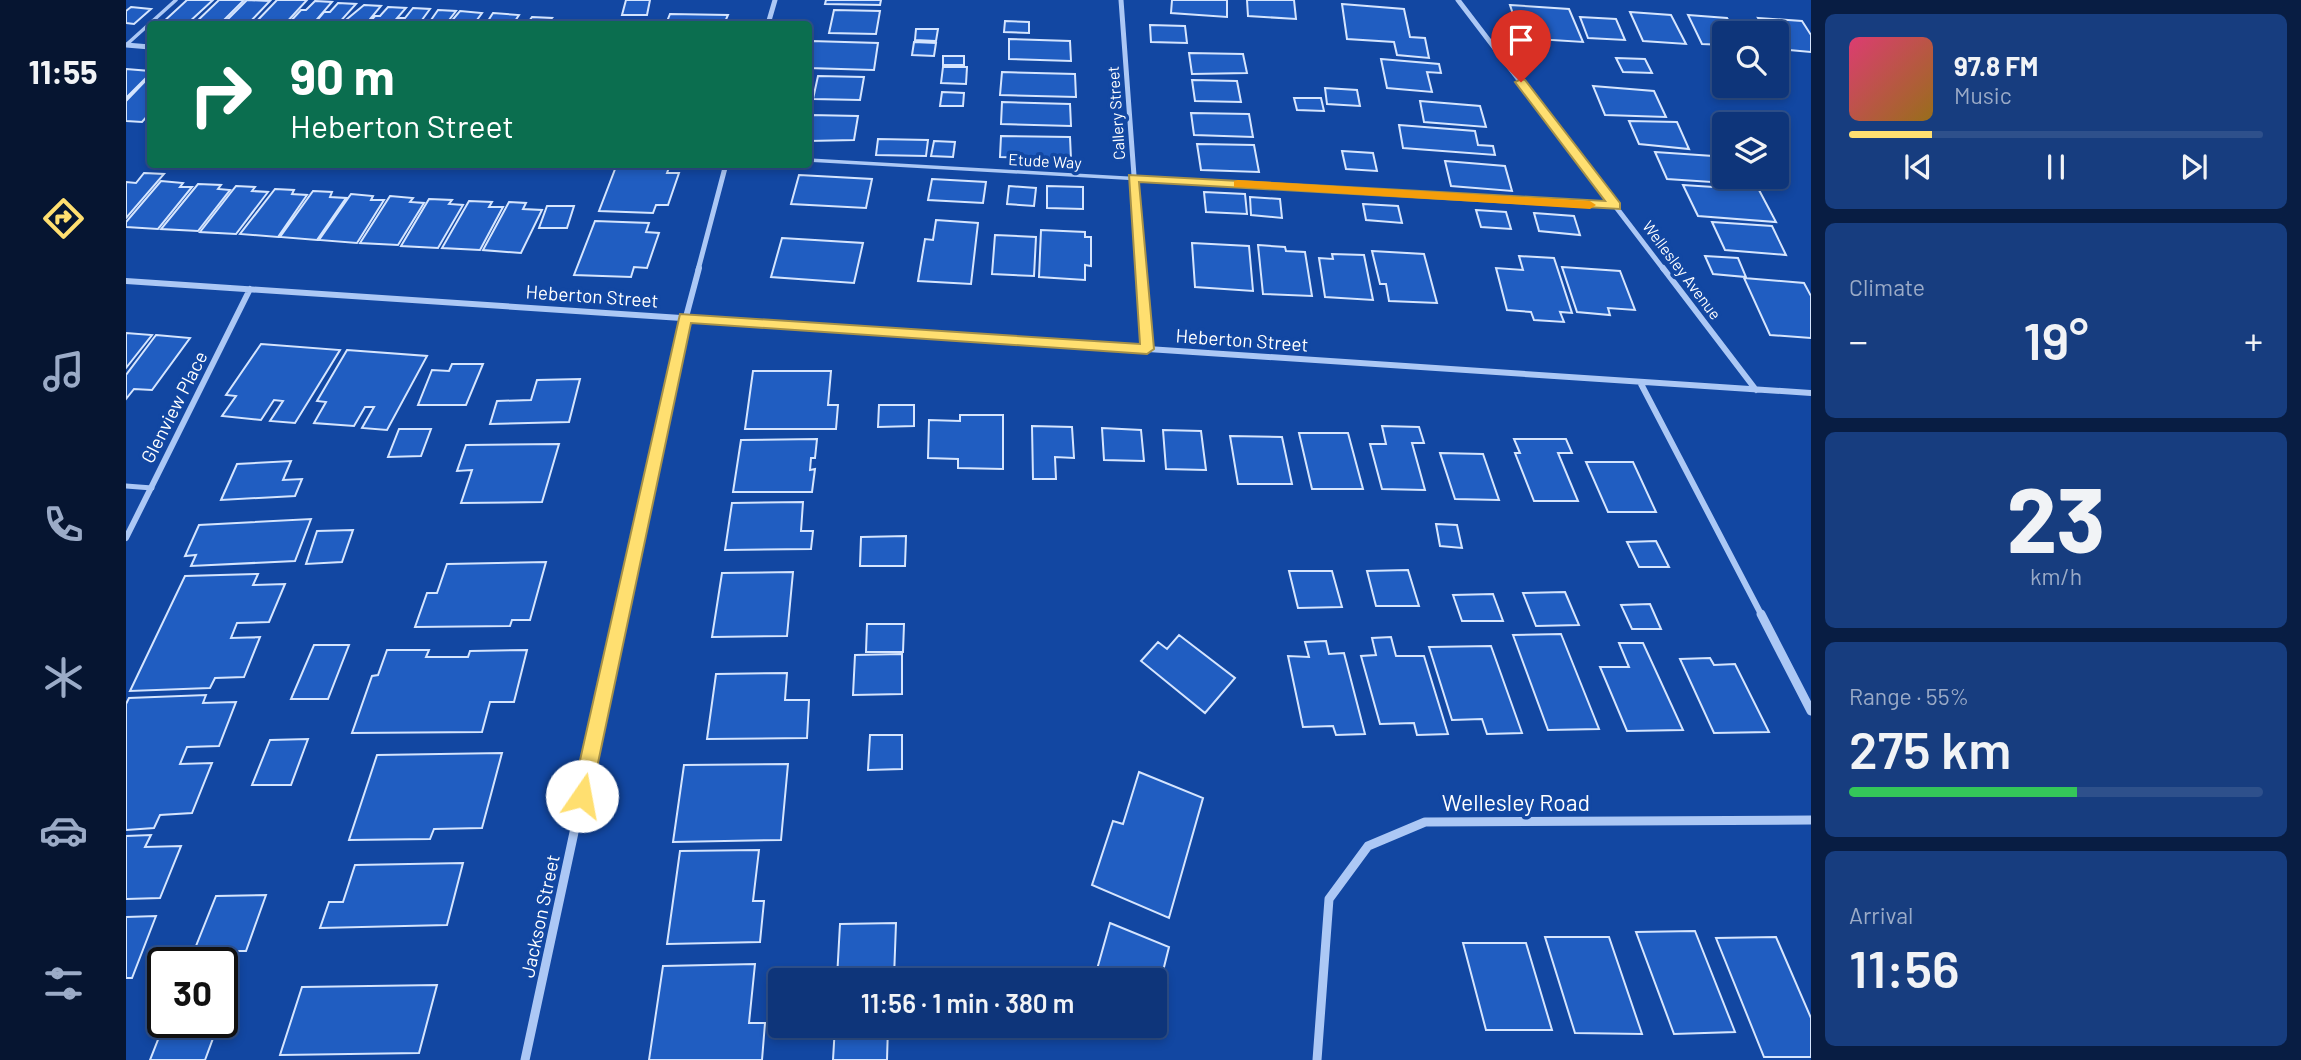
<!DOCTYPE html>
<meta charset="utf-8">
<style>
:root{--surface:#0e357a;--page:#173d7f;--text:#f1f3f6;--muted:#9babc7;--line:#2e508b;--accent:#ffdf70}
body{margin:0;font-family:Barlow,sans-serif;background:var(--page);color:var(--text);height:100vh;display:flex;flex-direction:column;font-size:26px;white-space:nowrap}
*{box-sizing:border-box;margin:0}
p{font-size:23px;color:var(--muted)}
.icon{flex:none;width:38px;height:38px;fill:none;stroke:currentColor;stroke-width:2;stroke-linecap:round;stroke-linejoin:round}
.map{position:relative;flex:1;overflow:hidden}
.details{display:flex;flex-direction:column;gap:14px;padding:14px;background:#081d43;width:490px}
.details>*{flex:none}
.top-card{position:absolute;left:21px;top:21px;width:665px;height:147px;border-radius:7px;box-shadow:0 4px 10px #0003,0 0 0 2px var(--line);background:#0b6e4f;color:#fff;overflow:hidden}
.buttons{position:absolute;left:1586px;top:21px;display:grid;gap:14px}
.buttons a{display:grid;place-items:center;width:77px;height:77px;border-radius:7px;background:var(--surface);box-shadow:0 4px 10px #0003,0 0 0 2px var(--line);font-size:35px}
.speed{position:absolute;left:21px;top:947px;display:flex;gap:14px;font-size:35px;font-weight:700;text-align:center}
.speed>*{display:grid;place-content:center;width:91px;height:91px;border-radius:50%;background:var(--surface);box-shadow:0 4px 10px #0003,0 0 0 2px var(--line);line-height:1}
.speed .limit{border:4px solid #111;border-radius:10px;background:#fff;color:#111}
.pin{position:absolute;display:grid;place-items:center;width:60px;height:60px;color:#fff;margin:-72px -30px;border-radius:50% 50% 50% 0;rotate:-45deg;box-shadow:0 0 7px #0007}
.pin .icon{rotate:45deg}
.me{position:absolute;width:77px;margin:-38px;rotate:12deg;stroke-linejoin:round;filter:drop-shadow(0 0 5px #0008)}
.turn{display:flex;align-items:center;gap:24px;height:147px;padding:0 28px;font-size:32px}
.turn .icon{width:91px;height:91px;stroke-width:2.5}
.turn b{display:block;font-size:49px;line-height:60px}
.big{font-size:52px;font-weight:600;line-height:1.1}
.details .widget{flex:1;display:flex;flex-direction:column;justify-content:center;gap:10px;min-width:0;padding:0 24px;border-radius:10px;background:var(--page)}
.details .dial{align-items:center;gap:0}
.dial b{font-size:91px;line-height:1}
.song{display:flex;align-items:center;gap:21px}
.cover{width:84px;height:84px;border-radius:10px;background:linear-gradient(135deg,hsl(340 70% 55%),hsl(40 70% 35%))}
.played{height:7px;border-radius:4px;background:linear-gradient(90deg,var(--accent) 20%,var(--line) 20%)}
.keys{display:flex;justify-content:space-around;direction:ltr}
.heat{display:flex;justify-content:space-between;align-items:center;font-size:38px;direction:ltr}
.charge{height:10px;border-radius:5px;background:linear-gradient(90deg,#34c759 55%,var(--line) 0)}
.trip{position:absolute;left:642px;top:968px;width:399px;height:70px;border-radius:7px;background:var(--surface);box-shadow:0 4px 10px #0003,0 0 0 2px var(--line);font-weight:600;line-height:70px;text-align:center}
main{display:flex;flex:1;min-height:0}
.menu{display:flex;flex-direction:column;width:126px;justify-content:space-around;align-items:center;background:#061531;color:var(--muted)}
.menu .icon{width:49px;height:49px}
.menu .on{color:var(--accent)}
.menu b{font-size:32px;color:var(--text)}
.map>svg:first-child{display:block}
.building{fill:#205dc1;stroke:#d5e5fe;stroke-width:2}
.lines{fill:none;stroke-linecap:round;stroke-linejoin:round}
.service-far1{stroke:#acc8f5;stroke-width:3.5}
.service{stroke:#acc8f5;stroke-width:5}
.minor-far2{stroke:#acc8f5;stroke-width:5}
.minor-far1{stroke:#acc8f5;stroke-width:6}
.minor{stroke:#acc8f5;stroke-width:9}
.route{fill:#ffdf70;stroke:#a69149;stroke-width:2}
.slow{fill:#f59e0b}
.labels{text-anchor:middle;stroke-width:7;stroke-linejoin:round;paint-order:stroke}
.far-street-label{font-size:16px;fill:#fff;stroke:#1247a2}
.street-label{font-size:19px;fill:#fff;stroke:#1247a2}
.near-street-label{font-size:23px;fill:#fff;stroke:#1247a2}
</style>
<main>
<nav class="menu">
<b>11:55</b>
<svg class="icon on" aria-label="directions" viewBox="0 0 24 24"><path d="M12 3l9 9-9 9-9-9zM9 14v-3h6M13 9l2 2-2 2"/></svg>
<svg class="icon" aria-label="music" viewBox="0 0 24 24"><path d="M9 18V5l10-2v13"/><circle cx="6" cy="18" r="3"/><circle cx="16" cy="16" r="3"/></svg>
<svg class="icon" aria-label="phone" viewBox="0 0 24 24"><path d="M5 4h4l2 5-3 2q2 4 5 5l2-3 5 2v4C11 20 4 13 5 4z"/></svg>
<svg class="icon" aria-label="climate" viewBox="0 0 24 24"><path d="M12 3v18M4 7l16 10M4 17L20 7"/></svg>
<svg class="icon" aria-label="car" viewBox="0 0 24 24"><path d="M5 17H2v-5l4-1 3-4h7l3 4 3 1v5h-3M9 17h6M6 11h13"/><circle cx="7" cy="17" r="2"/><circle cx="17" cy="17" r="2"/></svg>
<svg class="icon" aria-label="filters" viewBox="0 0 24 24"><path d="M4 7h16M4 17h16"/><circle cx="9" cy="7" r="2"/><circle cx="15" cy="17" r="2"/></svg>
</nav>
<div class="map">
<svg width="1685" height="1060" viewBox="0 0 1685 1060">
<rect width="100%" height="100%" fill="#1247a2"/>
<path class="building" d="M61 0H87L61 24H35Z
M93 0H118L94 24H68Z
M121 0 144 1 122 24H97Z
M151 0H181L159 24H128Z
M500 0H524L521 15H496Z
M700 0H755L754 5 699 4Z
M1046 0H1101V17L1045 13Z
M1121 0H1168L1170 19 1122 16Z
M189 1 206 2 187 24H162L175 10H180Z
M212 3 230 4 212 24H188L198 12H204Z
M1216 4 1278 9 1284 37 1299 38 1303 58 1271 55 1268 42 1221 39Z
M238 5 255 6 240 24H215Z
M1384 5 1443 9 1457 42 1395 38Z
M5 7 25 9 8 24 0 23V11Z
M262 7 280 8 266 24H242L249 16H254Z
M287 8 304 9 293 24H268L274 18H279Z
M312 10 330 11 320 24H296L299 20H305Z
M708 10 754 11 750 34 703 33Z
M334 11 356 13 351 20H355L352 24H323Z
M1504 12 1545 15 1560 44 1517 41Z
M367 13 393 15 387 24H356H360Z
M544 14 602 15 598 24H540Z
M1562 15 1601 18 1610 33H1598V45L1576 44Z
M406 17 426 18 421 24H401Z
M1454 17 1490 19 1499 40 1462 38Z
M1632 18 1676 21 1685 35V52L1651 49 1650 33H1641Z
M879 21 903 22V33L878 32Z
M1024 25 1059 26 1061 43 1025 42Z
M790 29H812L810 41 789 40Z
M883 39 944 41 945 61 883 59Z
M685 41 752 43 748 70 682 68Z
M788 42 810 43 808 56 786 55Z
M1063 53 1117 54 1121 73 1066 74Z
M817 56H838V65H817Z
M1490 58 1519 59 1526 73 1497 72Z
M1255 59 1313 64 1315 73 1301 72 1306 92 1261 88Z
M817 67H841L840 84 815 83Z
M0 69 24 71V74L0 98Z
M876 72 949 74 950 97 874 95Z
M24 76V113L16 122 0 121V101Z
M692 76 738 77 734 100 687 99Z
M1066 80 1111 81 1115 102 1069 101Z
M1467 86 1528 91 1540 117 1479 115Z
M1199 88 1231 90 1234 106 1201 104Z
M816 92 838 93 837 106H814Z
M1168 98H1195L1198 111 1171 110Z
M1294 101 1354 106 1360 127 1298 122Z
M876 102 944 104 945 126 875 124Z
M1065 113 1123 114 1127 137 1068 135Z
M684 115 732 116 728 140 682 141Z
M1503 121 1551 122 1563 149 1513 144Z
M1273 125 1349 131 1352 145 1367 146 1369 155 1277 148Z
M875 136 944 137 945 159 874 157Z
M752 139 802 140 800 156 750 155Z
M808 141 829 142 827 157 805 156Z
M1071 144 1128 145 1133 172 1075 170Z
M1216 151 1247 153 1251 171 1220 169Z
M1529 152 1587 156 1600 183 1541 179Z
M1319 161 1379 166 1386 191 1325 186Z
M491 164 544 165 541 173H553L542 205H530L527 213 473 211Z
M18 173 38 174 0 218V182L10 183Z
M673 175 746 179 740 208 665 204Z
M806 179 860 182 857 203 802 200Z
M35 181 57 183 54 187H66L32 229 0 227V222Z
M72 184 95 185 92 189 104 190 72 231 35 229Z
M1557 185 1633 190 1650 222 1572 216Z
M110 186 129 187 126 191 142 192 110 234 74 232Z
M883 186 910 188 908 206 881 204Z
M921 186 957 187V209L921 208Z
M149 189 168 190 166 194 181 195 152 237 114 234Z
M187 191 206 192 204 197 220 198 191 240 154 237Z
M1078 192 1119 194 1121 214 1080 212Z
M225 194 247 196 245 200H258L231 243 193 240Z
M264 196 287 198 284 202 298 203 272 245 234 243Z
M1124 197 1154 199 1156 218 1125 215Z
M303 199 326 200 323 204 337 205 312 248 275 246Z
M343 201 366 202 363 207H377L354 250 316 248Z
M383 202 400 203 397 209 416 210 395 253 357 250Z
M1237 204 1272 206 1276 223 1240 220Z
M421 206H448L441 228H413Z
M1350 210 1380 212 1385 229 1355 227Z
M1408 213 1448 216 1454 235 1413 231Z
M810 220 852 223 845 284 792 281 799 239 807 240Z
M469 221 523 223 520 232 533 233 521 268 508 267 505 277 448 275Z
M1586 222 1646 226 1660 255 1599 250Z
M915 230 959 232V237H965V266L959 265V280L913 277Z
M869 235 910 237 908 276 866 274Z
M656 238 737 243 728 283 645 277Z
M1066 243 1123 246 1127 291 1069 287Z
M1132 245 1159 247 1160 251 1179 252 1186 296 1137 294Z
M1246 251 1298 254 1311 303 1263 301 1260 284H1254Z
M1206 254 1238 255 1247 300 1199 297 1193 258 1207 259Z
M1393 256 1428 258 1446 313 1434 312 1438 322 1408 320 1405 312 1381 310 1370 268 1397 270Z
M1579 256 1612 258 1620 277 1587 274Z
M1436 267 1494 271 1509 310 1482 308 1484 315 1451 312Z
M1618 278 1678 283 1685 296V338L1644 335Z
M0 333 26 335 0 368Z
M30 335 64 338 26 390 8 389 0 399V375Z
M135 344 214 350 169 423 144 421 157 401 148 400 135 420 96 416 110 396 100 395Z
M221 350 301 356 261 430 236 428 248 407H239L228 426 188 423 200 402 191 401Z
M326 364H357L340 405H292L306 370 323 371Z
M627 371H705L702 405H712L710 429H619Z
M454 379 443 422 364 424 371 401 405 400 411 380Z
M753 405H788V426L752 427Z
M834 415H877V469L832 468V459L802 458 803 420 834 421Z
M906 426 946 427 948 458 929 457 930 479H907Z
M1256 426 1293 427 1298 443H1286L1299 490 1256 489 1244 444H1260Z
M976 428 1015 430 1018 461 978 460Z
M273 429H305L295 456 262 457Z
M1037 430 1075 431 1080 470 1040 469Z
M1173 433H1222L1237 489H1186Z
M1104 436 1156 437 1166 484H1112Z
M691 439 689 458H685L684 470 689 469 686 492H607L615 440Z
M1388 439H1440L1446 453H1432L1452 501H1408L1389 453H1394Z
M433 444 416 502 335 503 346 470 331 471 340 445Z
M1314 453 1357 454 1373 500 1329 499Z
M165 461 157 480 176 479 169 496 95 500 111 464Z
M1460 462H1507L1530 512H1482Z
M677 502 675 531H687L685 549 599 550 606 503Z
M185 519 169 561 65 566 70 555 59 556 73 525Z
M1310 524 1331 525 1336 548 1314 546Z
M227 530 216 562 180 564 191 531Z
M780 536 779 566H734L735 537Z
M1530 541 1543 567H1513L1501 542Z
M420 562 404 620H386L384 626 289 627 301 593H311L321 564Z
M1282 570 1293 606H1250L1241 571Z
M1163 571H1206L1216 607 1172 608Z
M667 572 661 636 586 637 596 573Z
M132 574 127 585 159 584 143 622 111 623 105 638 134 637 118 677 89 678 84 688 4 691 59 576Z
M1439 592 1453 625 1410 626 1397 593Z
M1367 594 1377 621H1336L1327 595Z
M1524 604 1535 629H1506L1495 605Z
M741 624H778L777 652H740Z
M1435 634 1473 729 1422 730 1387 635Z
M1053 635 1109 678 1079 713 1015 661 1032 642 1041 649Z
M1265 637 1270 656H1298L1322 734 1291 735 1288 723 1254 724 1235 656 1250 655 1246 638Z
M1200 641 1203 654 1218 653 1239 734 1210 735 1207 726 1177 727 1162 656 1183 657 1179 642Z
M1493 643H1517L1557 730 1501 731 1474 667H1503Z
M188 645H223L202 699H165Z
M1365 646 1396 733 1361 734 1356 719 1326 720 1303 647Z
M261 650H303L300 657H342L344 651 401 650 388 702H364L356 732 226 733 246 676 252 675Z
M776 654V694L727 695 729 655Z
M1584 658 1588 665 1609 664 1643 732 1588 733 1554 659Z
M661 673 659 700H683L681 738 581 739 590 674Z
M80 695 77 703 110 702 93 746 61 747 54 764 86 763 66 813 34 815 28 828 0 830V704L3 698Z
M744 735H776V769L742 770Z
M182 739 165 785H126L144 740Z
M376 753 356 828 308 829 304 839 223 840 251 755Z
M662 764 655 840 547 842 558 765Z
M1013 772 1077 798 1043 918 966 885 987 821 997 824Z
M25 835 19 847 55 846 34 898 0 899V836Z
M633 850 627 901H638L634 942 541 944 554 851Z
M337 863 321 925 194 928 203 902H217L229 865Z
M140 895 120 951H68L90 896Z
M30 916 6 978H0V917Z
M770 923 768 978H711L714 924Z
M984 923 1043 947 1029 1003V980H968Z
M1569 931 1609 1032 1548 1034 1510 932Z
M1419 937H1483L1516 1034 1449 1033Z
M1650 937 1685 1018V1057H1638L1590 938Z
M1337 943H1400L1426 1030H1360Z
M629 964 623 1023H639L636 1060H523L537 966Z
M311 985 293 1053 154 1055 176 987Z
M39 1022H93L79 1060H24Z
M709 1026H762L761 1060H707Z"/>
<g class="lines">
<path class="service-far1" d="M0 45 50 0
M682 160 1490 206"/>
<path class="service" d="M0 486 26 488"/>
<path class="minor-far2" d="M995 0 1015 270
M1332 0 1538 270
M642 24 649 0
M0 45 24 47
M572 270 600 164"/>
<path class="minor-far1" d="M1015 268 1021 349
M1537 268 1630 390
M0 281 1685 393
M1514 382 1636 616
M0 538 124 289
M494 616 552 347 573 268"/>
<path class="minor" d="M1635 614 1685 711
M399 1060 495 614
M1191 1060 1203 899 1242 846 1299 822 1685 820"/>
</g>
<path class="route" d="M1395 79 1399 80 1494 203V209L1013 182 1028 349 1021 354 565 323 465 796 462 803 456 805 449 803 446 796 554 314 1014 344 1003 175 1479 201 1389 82Z"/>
<path class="slow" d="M1112 180 1464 201 1470 205 1464 209 1108 187V181Z"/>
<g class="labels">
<g class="far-street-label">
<text transform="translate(990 113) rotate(-94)" y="6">Callery Street</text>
<text transform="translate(919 161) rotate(3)" y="6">Etude Way</text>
<text transform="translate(1556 270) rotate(53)" y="6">Wellesley Avenue</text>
</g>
<g class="street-label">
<text transform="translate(466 296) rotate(4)" y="7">Heberton Street</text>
<text transform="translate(1116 340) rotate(4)" y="7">Heberton Street</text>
<text transform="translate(48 407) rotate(-63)" y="7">Glenview Place</text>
<text transform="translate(414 916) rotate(-78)" y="7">Jackson Street</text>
</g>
<g class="near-street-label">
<text x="1390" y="811">Wellesley Road</text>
</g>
</g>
</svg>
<div class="buttons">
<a><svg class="icon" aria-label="search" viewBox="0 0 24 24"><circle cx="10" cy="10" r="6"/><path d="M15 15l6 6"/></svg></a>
<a><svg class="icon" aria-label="layers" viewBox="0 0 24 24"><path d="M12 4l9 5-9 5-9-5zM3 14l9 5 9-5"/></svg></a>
</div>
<div class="speed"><div class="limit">30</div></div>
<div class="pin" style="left:1395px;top:82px;background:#d93025"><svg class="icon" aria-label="arrive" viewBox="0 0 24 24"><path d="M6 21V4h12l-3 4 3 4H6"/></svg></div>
<svg class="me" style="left:456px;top:796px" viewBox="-20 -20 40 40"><circle r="19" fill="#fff"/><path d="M0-13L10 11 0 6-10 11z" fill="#ffdf70"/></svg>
<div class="trip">11:56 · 1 min · 380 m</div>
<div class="top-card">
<div class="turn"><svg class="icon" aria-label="right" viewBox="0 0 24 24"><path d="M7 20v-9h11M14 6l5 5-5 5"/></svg><div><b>90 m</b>Heberton Street</div></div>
</div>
</div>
<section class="details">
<div class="widget">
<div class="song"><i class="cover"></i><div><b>97.8 FM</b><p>Music</p></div></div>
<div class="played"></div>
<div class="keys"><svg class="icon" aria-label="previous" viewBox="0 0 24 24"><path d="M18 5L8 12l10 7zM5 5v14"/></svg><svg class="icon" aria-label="pause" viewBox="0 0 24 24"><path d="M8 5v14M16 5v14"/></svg><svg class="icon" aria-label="next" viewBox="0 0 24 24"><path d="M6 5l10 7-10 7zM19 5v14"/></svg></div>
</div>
<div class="widget"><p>Climate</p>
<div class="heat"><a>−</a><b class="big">19°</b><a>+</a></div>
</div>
<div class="widget dial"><b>23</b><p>km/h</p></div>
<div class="widget"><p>Range · 55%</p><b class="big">275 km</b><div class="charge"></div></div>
<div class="widget"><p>Arrival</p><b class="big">11:56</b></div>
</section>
</main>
